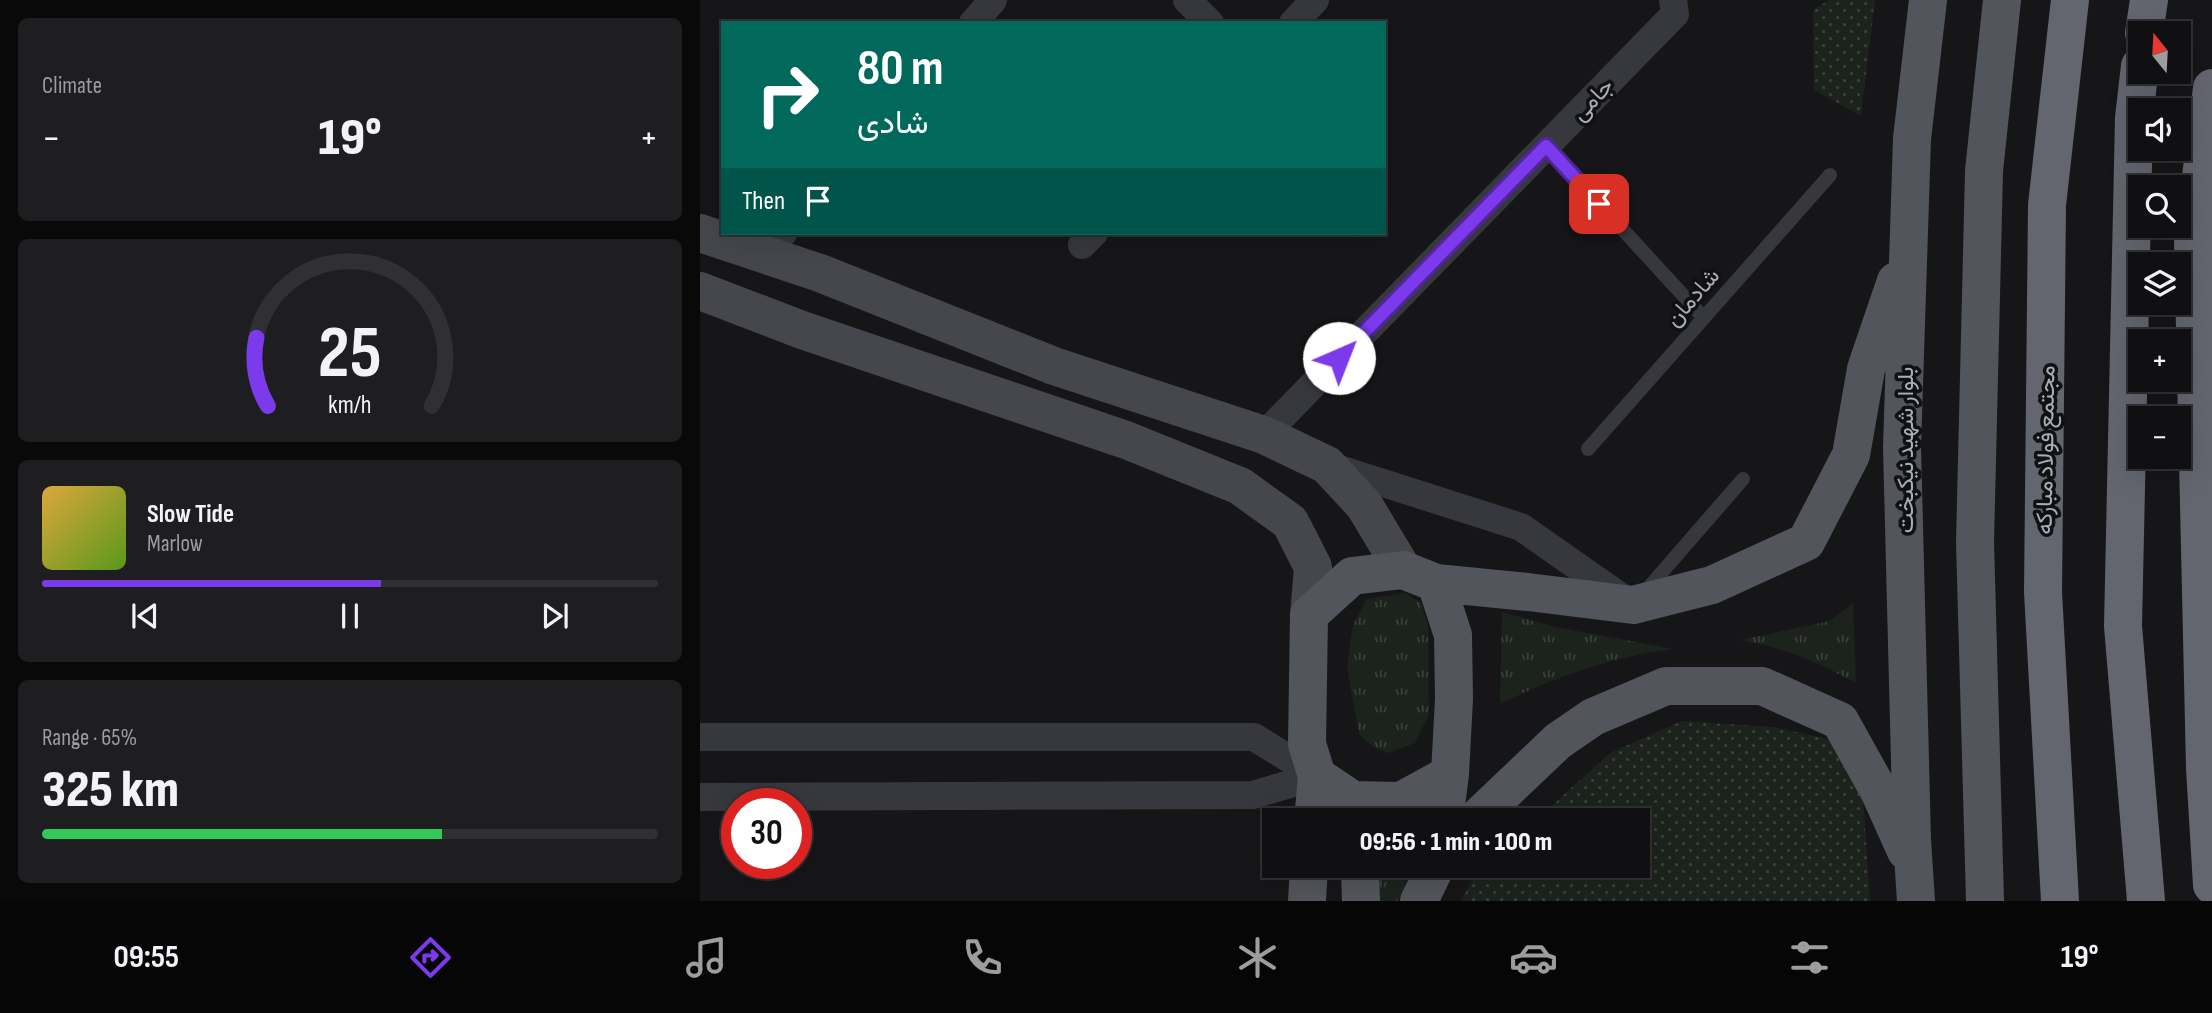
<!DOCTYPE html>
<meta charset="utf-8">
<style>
:root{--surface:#101012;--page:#1e1e20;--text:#f1f3f6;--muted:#9c9d9f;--line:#303032;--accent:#7c3aed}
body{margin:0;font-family:"Sofia Sans Condensed",Vazirmatn,sans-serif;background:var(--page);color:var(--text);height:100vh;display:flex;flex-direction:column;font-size:26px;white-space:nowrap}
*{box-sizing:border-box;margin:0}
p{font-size:23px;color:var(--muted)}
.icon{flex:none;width:38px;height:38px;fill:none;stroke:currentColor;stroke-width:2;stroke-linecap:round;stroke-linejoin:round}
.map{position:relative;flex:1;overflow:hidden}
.side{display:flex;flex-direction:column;gap:18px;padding:18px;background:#09090a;width:700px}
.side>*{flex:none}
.banner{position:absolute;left:21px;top:21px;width:665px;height:214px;border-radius:0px;box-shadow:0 7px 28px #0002,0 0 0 2px var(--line);background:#00695c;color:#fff;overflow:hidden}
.needle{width:46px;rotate:342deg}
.controls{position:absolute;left:1428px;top:21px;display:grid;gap:14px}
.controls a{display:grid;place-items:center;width:63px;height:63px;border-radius:0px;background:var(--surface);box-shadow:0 7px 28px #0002,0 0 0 2px var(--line);font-size:35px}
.speed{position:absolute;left:21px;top:788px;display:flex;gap:14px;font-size:35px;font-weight:700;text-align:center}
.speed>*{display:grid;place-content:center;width:91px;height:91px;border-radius:50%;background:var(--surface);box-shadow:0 7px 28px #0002,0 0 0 2px var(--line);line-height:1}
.speed .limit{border:10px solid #d22;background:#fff;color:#111}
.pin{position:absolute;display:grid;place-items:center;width:60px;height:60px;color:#fff;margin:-30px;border-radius:14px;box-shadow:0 4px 10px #0006}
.me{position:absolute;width:77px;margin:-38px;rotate:44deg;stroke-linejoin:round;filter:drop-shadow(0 0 5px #0008)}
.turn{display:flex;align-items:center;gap:24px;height:147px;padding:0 21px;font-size:32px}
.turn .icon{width:91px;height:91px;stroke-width:2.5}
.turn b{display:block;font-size:49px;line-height:60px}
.then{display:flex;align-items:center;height:66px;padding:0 21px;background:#0003;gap:14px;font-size:26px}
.big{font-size:52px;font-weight:800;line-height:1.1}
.side .tile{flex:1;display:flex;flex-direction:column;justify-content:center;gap:10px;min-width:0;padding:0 24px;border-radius:10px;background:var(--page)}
.side .dial{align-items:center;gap:0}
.dial svg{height:182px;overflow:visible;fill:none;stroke:var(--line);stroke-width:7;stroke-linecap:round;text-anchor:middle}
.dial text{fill:var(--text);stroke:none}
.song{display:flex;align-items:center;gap:21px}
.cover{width:84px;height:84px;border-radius:10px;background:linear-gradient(135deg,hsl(40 70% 55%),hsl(90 70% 35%))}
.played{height:7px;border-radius:4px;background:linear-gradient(90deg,var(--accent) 55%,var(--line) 55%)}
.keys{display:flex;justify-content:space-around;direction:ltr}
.heat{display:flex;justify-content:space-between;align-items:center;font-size:38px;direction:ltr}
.charge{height:10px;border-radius:5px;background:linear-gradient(90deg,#34c759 65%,var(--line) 0)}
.trip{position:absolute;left:562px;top:808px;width:388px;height:70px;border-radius:0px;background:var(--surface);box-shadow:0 7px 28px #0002,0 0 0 2px var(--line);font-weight:800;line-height:70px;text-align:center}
.tabs{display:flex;height:112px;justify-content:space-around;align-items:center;background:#060607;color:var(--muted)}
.tabs .icon{width:49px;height:49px}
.tabs .selected{color:var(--accent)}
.tabs b{font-size:32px;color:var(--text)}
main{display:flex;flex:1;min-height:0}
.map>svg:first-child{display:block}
.grass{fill:url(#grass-tufts)}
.park{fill:url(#park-dots)}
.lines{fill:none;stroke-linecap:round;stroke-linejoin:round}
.lane{stroke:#37383d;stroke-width:14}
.street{stroke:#37383d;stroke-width:28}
.secondary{stroke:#45474d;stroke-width:38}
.primary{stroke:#53555c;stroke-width:38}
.highway{stroke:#63666e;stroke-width:38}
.route-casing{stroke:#51269a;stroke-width:18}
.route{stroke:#7c3aed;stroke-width:12}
.labels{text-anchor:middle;stroke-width:7;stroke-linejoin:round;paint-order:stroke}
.street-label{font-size:23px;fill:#a8adb8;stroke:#111113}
</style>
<main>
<section class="side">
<div class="tile"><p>Climate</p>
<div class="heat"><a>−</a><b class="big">19°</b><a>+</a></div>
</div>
<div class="tile dial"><svg viewBox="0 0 100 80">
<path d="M14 69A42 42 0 1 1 86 69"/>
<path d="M14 69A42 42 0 0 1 9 39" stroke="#7c3aed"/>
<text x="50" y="56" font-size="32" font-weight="700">25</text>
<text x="50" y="72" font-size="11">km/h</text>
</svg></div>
<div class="tile">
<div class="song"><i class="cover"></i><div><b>Slow Tide</b><p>Marlow</p></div></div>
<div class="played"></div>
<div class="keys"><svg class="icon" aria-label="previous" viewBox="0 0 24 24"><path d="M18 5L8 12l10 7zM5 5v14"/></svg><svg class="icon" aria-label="pause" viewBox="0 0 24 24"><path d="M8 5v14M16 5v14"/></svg><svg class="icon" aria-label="next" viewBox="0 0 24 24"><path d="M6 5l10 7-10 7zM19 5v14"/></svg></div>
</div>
<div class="tile"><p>Range · 65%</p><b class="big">325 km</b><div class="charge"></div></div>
</section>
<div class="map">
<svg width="1512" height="901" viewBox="0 0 1512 901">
<defs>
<pattern id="grass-tufts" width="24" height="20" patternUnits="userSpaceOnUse" patternTransform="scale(1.75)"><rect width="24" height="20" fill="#1c231d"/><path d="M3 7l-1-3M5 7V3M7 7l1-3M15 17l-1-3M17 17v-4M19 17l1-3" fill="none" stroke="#3a403c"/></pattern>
<pattern id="park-dots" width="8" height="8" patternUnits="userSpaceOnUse" patternTransform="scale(1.75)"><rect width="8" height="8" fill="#1c231d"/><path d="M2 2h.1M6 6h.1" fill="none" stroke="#3a403c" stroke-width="1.8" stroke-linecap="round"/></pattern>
</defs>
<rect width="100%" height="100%" fill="#161618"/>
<path class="grass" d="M705 593 721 603 728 625 729 714 715 743 688 753 673 747 659 734 647 668 653 625 667 599Z
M1153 603 1156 683C1115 661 1086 648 1040 640L1130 621Z
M802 612 855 627 974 649C917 655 852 678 800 704Z
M675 866H712L699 901H678Z"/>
<path class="park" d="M1129 0H1175L1161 116 1114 90 1113 10Z
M982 721 1073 727 1140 742 1162 783 1170 901H761L773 878 785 866H938V821H835L910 753Z"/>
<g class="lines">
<path class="lane" d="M846 146 1004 318
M888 449 1130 175
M943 594 1043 479"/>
<path class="street" d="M487 0 510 23
M273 23 293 0
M593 23 615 0
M382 245 394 233
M63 254 83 233
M564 435 975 14 973 0
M627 465 821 527 931 604
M0 737H554L617 776
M0 797 553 795 617 776"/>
<path class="secondary" d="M0 233 120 273 354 366 564 435 627 465 664 505 703 570
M0 291 102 330 426 440 540 486 590 522 613 567 609 615"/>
<path class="primary" d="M703 570 736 583 753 635 754 699 750 774 701 801 653 800 617 776 607 744 609 615 652 576Z
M736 583 828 592 933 605 1012 585 1106 542 1151 455 1166 369 1196 281
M613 821 617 776
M744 821 750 774
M774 821 858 741 893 717 966 686H1062L1140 721 1179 791 1206 851
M654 866 660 871 661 901
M607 901 609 866
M719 901 736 866
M1216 901 1212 840 1202 447 1212 139 1228 0
M1285 901 1275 542 1284 171 1302 0"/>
<path class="highway" d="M1444 33 1449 0
M1440 66 1434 118 1423 626 1446 901
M1512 88 1493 241 1505 768 1512 885
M1360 901 1343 592 1347 205 1370 0"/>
</g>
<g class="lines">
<defs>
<path id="route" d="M639 358 846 146 899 204"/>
</defs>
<use href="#route" class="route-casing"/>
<use href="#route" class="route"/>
</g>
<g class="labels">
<g class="street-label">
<text transform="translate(892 99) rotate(-46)" y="8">جامی</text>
<text transform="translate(992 297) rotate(-49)" y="8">شادمان</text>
<text transform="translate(1205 450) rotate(-90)" y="8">بلوار شهید نیکبخت</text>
<text transform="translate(1345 450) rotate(-89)" y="8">مجتمع فولاد مبارکه</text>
</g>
</g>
</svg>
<div class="controls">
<a><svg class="needle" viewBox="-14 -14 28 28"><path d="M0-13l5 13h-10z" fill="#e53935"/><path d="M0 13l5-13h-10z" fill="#9c9d9f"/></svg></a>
<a><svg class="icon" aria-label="sound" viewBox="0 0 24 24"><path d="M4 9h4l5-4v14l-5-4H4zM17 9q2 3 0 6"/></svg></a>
<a><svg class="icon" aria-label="search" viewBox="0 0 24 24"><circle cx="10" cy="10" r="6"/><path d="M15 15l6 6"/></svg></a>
<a><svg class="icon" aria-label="layers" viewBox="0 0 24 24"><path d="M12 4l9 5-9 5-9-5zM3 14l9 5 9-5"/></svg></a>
<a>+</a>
<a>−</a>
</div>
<div class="speed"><div class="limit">30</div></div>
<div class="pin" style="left:899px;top:204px;background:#d93025"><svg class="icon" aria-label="arrive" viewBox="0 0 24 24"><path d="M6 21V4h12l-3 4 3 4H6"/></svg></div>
<svg class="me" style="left:639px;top:358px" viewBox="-20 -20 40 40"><circle r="19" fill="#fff"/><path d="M0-13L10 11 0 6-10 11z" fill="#7c3aed"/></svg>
<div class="trip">09:56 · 1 min · 100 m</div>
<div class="banner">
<div class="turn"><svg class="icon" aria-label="right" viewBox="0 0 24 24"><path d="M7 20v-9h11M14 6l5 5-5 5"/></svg><div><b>80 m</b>شادی</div></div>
<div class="then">Then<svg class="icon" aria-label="arrive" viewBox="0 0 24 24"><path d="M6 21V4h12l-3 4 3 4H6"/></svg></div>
</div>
</div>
</main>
<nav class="tabs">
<b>09:55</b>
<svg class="icon selected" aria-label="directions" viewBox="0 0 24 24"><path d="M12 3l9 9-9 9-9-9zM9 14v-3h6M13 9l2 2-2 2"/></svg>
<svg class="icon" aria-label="music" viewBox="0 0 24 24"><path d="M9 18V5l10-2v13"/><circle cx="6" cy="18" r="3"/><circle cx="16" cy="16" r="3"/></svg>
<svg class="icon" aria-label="phone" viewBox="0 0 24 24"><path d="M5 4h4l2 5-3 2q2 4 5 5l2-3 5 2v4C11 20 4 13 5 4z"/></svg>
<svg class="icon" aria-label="climate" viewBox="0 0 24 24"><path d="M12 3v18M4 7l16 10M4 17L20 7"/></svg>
<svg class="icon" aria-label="car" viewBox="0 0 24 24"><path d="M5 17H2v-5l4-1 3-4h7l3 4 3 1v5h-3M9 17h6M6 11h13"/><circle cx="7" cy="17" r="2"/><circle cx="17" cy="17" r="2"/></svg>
<svg class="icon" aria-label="filters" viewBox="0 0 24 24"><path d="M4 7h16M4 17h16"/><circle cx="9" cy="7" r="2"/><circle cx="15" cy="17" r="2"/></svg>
<b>19°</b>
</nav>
